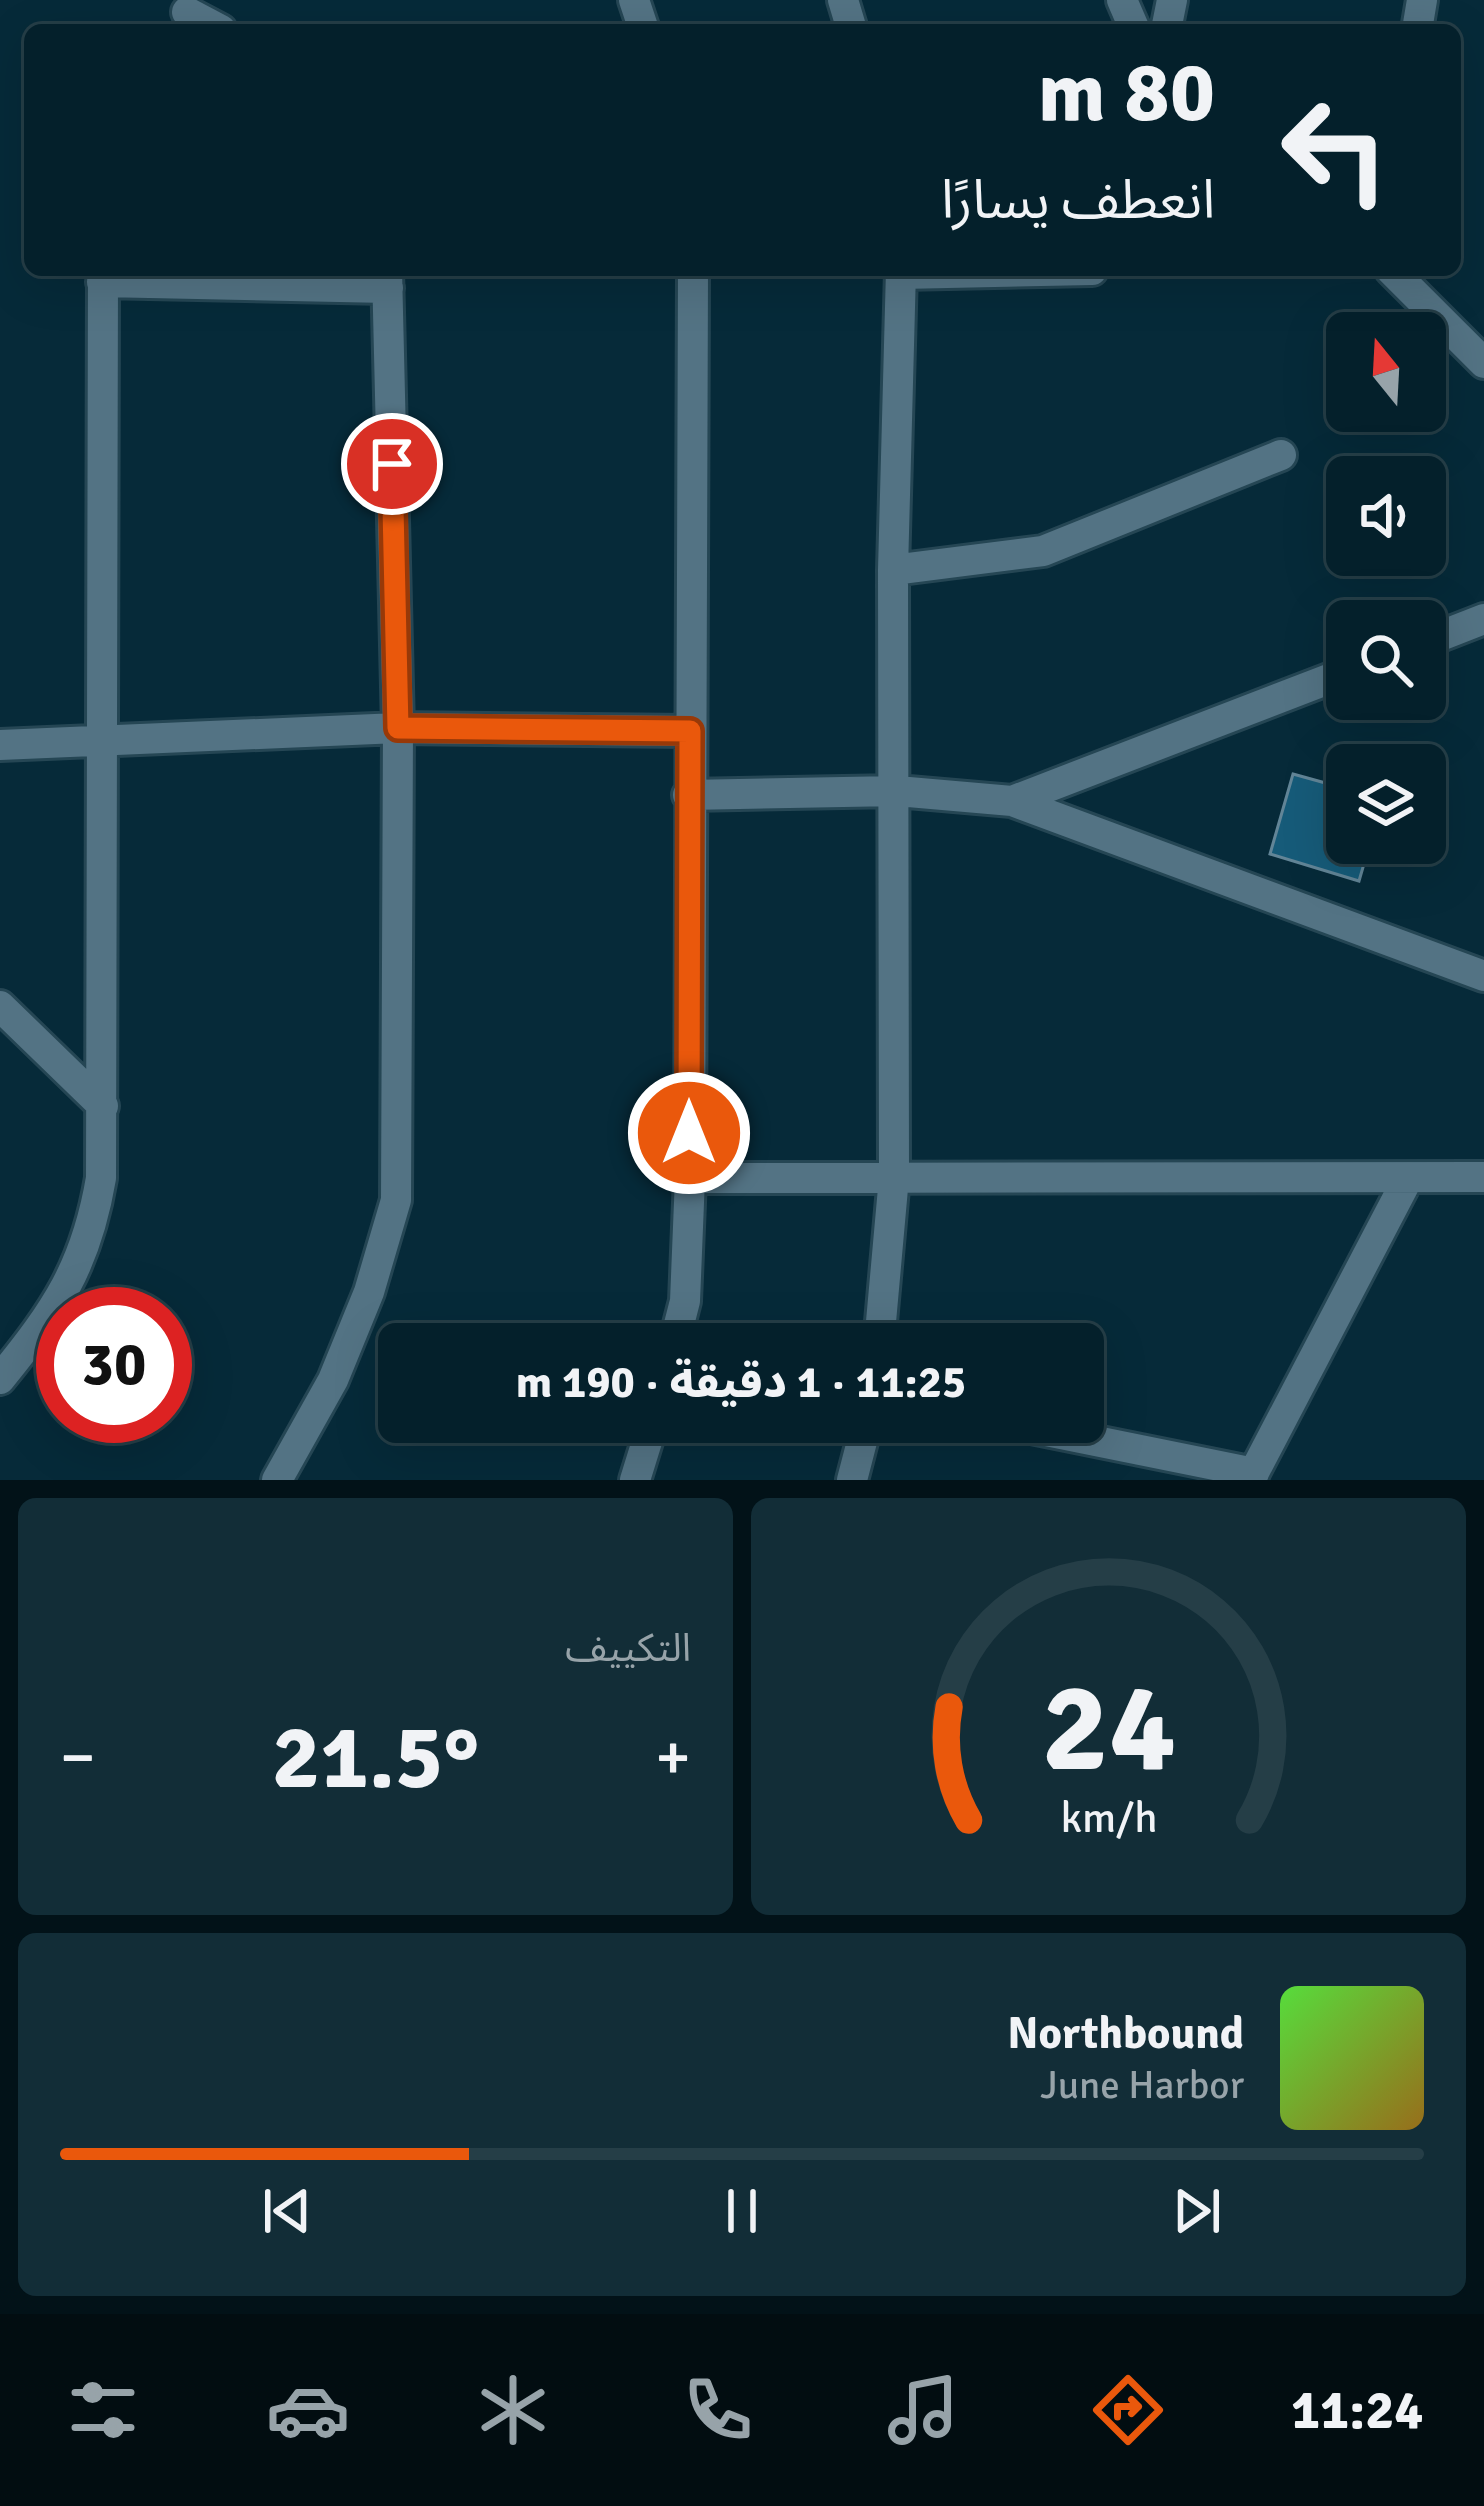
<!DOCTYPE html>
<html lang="ar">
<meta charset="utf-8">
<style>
:root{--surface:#04202b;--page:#122d37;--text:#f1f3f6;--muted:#97a3a9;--line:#253e47;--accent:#ea580c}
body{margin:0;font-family:Signika,"Noto Sans Arabic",sans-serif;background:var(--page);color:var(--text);direction:rtl;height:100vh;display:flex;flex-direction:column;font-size:45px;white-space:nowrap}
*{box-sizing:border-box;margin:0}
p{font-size:39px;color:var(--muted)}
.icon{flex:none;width:66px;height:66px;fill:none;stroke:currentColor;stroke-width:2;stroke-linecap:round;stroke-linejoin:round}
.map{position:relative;height:1480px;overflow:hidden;direction:ltr}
.sheet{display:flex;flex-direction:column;gap:18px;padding:18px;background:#021218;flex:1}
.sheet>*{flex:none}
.guide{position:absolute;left:24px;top:24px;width:1437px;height:252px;border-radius:18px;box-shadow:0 12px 48px #0002,0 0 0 3px var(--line);direction:rtl;background:#04202b;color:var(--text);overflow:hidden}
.needle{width:78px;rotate:342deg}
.fabs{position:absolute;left:1326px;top:312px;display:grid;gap:24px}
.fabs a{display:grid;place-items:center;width:120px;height:120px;border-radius:18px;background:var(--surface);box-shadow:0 12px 48px #0002,0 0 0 3px var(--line);font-size:60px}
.speed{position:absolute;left:36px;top:1287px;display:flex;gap:24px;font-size:60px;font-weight:700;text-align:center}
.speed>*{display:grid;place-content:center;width:156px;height:156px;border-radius:50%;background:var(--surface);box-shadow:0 12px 48px #0002,0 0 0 3px var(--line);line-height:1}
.speed .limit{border:18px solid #d22;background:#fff;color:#111}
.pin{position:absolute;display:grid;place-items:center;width:102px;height:102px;color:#fff;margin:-51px;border:6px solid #fff;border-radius:50%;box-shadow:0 3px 12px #0007}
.me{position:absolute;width:132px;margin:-66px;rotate:0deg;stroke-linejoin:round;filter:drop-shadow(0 0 9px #0008)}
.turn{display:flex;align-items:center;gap:42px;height:252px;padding:0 48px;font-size:54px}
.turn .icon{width:156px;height:156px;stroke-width:2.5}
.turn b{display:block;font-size:84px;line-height:102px}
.big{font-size:90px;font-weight:800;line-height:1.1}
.sheet .tile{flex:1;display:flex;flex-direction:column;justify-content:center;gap:18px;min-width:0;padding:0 42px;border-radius:18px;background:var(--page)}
.sheet .dial{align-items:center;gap:0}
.dial svg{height:312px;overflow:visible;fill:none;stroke:var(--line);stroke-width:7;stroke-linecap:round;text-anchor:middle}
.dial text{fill:var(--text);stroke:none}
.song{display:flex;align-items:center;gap:36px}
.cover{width:144px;height:144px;border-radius:18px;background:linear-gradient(135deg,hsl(110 70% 55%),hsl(40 70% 35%))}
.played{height:12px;border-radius:6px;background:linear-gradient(90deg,var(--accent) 30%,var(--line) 30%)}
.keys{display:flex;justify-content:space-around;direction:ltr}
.heat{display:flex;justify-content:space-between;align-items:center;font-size:66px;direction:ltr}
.sheet .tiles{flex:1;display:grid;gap:18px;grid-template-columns:1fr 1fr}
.tile:last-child{grid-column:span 2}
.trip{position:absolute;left:378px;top:1323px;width:726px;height:120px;border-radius:18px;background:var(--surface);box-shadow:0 12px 48px #0002,0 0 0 3px var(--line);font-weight:800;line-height:120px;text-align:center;direction:rtl}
.dock{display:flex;height:192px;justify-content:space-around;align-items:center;background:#020d11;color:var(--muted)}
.dock .icon{width:84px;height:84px}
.dock .selected{color:var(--accent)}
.dock b{font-size:54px;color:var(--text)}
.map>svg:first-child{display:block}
.building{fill:#165b79;stroke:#628597;stroke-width:3}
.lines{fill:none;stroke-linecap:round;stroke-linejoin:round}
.minor-casing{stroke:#254654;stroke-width:36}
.minor{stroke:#537384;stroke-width:30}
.route-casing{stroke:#983908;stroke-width:30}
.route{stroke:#ea580c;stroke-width:21}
</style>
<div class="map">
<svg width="1484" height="1480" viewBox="0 0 1484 1480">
<rect width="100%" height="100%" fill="#062a39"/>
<path class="building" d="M1293 774 1347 789V843H1370L1359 881 1270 854Z"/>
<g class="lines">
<defs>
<path id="minor" d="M634 0 644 30
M843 0 852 30
M1122 0 1135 30
M187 12 221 30
M1166 30 1172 0
M1417 30 1422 0
M1391 270 1484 363
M901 274 1092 270
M102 282 388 288
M893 570 1043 551 1281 455
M1425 642 1484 619
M0 745 398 728 690 731
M688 795 897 791 1012 801 1347 672
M1012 801 1484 976
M0 1006 103 1106
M690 1178 1484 1177
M674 1344 685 1301 690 1178 693 270
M879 1344 894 1177 893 570 901 270
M0 1379C56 1310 86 1267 101 1178L103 270
M1002 1422 1254 1473
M277 1480 333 1380 369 1292 396 1200 398 728 387 270
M635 1480 653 1422
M852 1480 867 1422
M1250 1480 1407 1180"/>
</defs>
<use href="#minor" class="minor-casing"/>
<use href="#minor" class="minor"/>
</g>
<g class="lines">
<defs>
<path id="route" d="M392 464 398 728 690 731 689 1133"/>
</defs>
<use href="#route" class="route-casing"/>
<use href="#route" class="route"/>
</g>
</svg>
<div class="fabs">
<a><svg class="needle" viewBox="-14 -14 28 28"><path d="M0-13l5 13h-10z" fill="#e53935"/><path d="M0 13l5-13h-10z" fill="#97a3a9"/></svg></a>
<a><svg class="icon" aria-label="sound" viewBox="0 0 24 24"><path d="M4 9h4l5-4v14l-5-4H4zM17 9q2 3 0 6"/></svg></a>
<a><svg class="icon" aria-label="search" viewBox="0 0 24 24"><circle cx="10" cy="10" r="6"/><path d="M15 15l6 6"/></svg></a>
<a><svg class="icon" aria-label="layers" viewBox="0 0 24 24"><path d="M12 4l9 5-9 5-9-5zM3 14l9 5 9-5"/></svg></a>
</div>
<div class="speed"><div class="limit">30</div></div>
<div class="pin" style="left:392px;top:464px;background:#d93025"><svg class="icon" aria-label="arrive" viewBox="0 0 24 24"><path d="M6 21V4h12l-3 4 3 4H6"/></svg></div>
<svg class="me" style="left:689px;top:1133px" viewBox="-20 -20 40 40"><circle r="17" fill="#ea580c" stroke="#fff" stroke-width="3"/><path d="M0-11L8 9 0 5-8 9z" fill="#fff"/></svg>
<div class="trip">11:25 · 1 دقيقة · 190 m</div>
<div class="guide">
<div class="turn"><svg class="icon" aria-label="left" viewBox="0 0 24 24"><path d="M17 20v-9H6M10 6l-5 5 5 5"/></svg><div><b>80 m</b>انعطف يسارًا</div></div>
</div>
</div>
<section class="sheet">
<div class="tiles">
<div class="tile dial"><svg viewBox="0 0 100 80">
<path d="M14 69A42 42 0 1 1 86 69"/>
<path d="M14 69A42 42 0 0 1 9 40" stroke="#ea580c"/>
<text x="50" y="56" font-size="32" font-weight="700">24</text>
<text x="50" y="72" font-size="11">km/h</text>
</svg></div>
<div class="tile"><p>التكييف</p>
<div class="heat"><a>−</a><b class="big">21.5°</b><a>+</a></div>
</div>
<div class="tile">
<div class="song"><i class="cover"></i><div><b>Northbound</b><p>June Harbor</p></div></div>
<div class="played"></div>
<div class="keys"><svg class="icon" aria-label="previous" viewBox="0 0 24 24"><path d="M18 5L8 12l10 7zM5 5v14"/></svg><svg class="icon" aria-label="pause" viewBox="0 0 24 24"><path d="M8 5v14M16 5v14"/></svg><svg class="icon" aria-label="next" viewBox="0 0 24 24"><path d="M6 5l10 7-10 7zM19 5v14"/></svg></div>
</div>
</div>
</section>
<nav class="dock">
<b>11:24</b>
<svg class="icon selected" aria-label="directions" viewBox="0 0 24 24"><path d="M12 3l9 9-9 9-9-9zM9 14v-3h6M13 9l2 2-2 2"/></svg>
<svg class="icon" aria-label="music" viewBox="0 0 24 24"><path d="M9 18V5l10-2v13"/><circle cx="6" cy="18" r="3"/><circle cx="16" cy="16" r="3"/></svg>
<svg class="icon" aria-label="phone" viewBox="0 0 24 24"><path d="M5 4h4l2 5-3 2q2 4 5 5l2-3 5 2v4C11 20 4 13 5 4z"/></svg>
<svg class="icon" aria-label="climate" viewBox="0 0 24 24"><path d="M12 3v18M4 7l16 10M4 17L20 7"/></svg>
<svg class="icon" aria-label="car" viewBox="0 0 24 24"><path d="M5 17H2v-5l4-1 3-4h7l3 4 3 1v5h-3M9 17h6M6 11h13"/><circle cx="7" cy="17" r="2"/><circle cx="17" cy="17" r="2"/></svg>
<svg class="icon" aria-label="filters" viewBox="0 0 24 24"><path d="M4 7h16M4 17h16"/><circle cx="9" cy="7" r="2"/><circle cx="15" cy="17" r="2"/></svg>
</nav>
